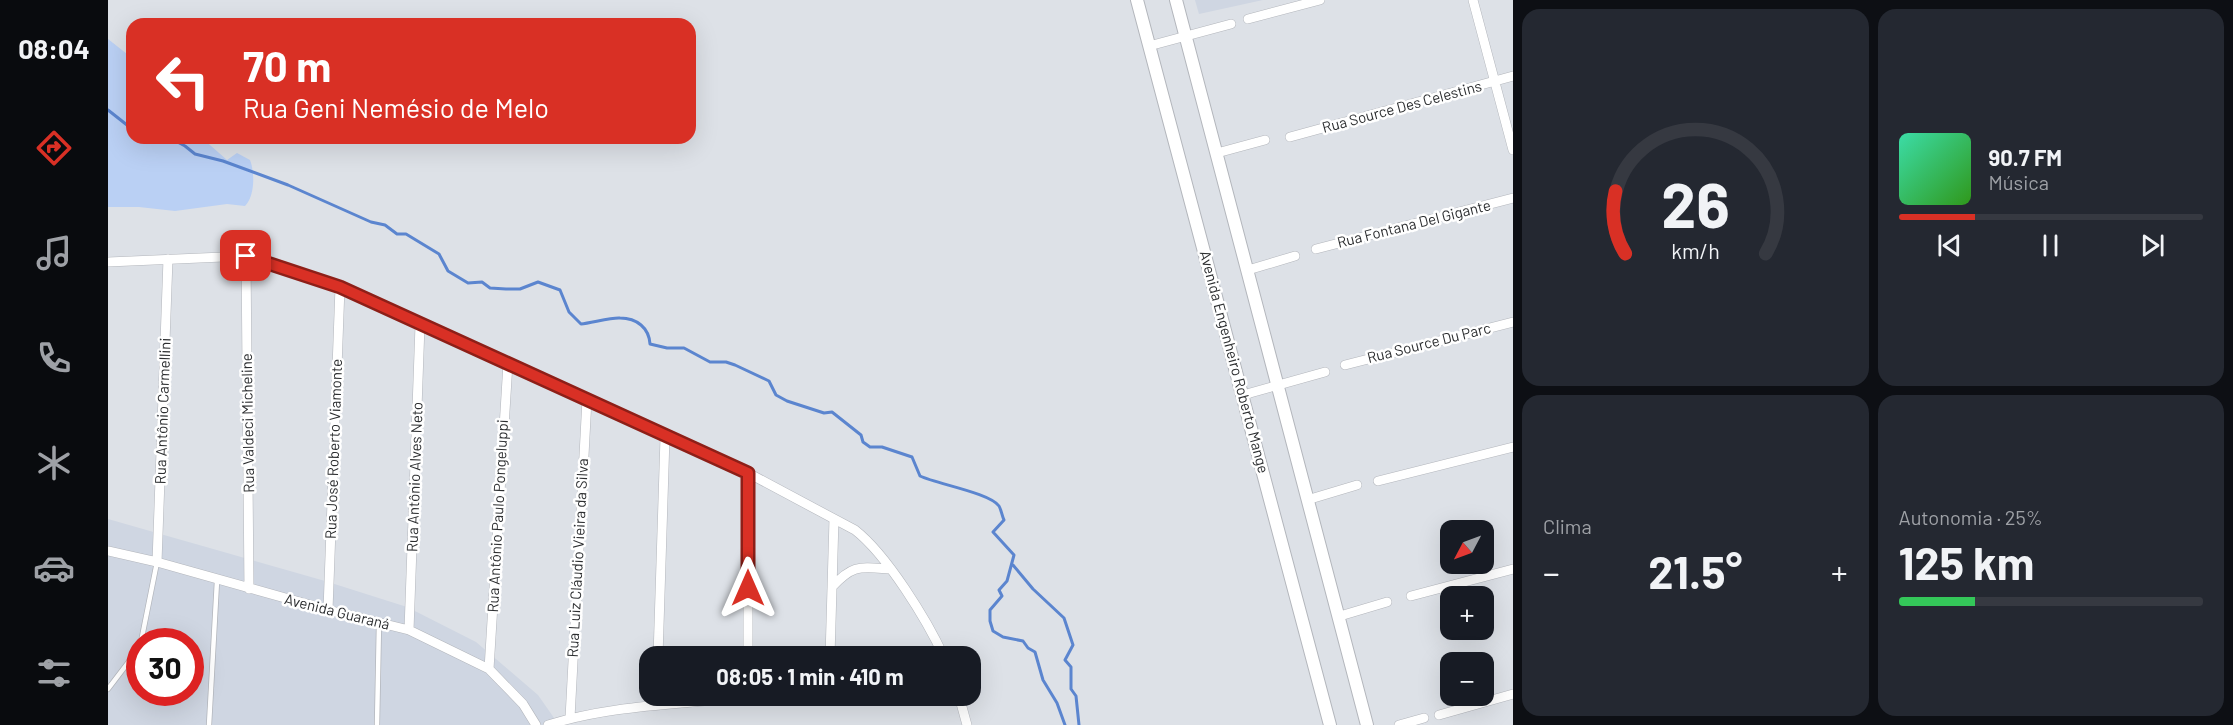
<!DOCTYPE html>
<html lang="pt">
<meta charset="utf-8">
<style>
:root{--surface:#171b24;--page:#242831;--text:#f1f3f6;--muted:#9ea1a6;--line:#363941;--accent:#d93025}
body{margin:0;font-family:Barlow,sans-serif;background:var(--page);color:var(--text);height:100vh;display:flex;flex-direction:column;font-size:22px;white-space:nowrap}
*{box-sizing:border-box;margin:0}
p{font-size:20px;color:var(--muted)}
.icon{flex:none;width:33px;height:33px;fill:none;stroke:currentColor;stroke-width:2;stroke-linecap:round;stroke-linejoin:round}
.map{position:relative;flex:1;overflow:hidden}
.panel{display:flex;flex-direction:column;gap:9px;padding:9px;background:#0d0f14;width:720px}
.panel>*{flex:none}
.banner{position:absolute;left:18px;top:18px;width:570px;height:126px;border-radius:18px;box-shadow:0 6px 24px #0002;background:#d93025;color:#fff;overflow:hidden}
.needle{width:39px;rotate:229deg}
.buttons{position:absolute;left:1332px;top:520px;display:grid;gap:12px}
.buttons a{display:grid;place-items:center;width:54px;height:54px;border-radius:12px;background:var(--surface);box-shadow:0 6px 24px #0002;font-size:30px}
.speed{position:absolute;left:18px;top:628px;display:flex;gap:12px;font-size:30px;font-weight:700;text-align:center}
.speed>*{display:grid;place-content:center;width:78px;height:78px;border-radius:50%;background:var(--surface);box-shadow:0 6px 24px #0002;line-height:1}
.speed .limit{border:9px solid #d22;background:#fff;color:#111}
.pin{position:absolute;display:grid;place-items:center;width:51px;height:51px;color:#fff;margin:-26px;border-radius:12px;box-shadow:0 3px 9px #0006}
.me{position:absolute;width:66px;margin:-33px;rotate:0deg;stroke-linejoin:round;filter:drop-shadow(0 0 4px #0008)}
.turn{display:flex;align-items:center;gap:21px;height:126px;padding:0 18px;font-size:27px}
.turn .icon{width:78px;height:78px;stroke-width:2.5}
.turn b{display:block;font-size:42px;line-height:51px}
.big{font-size:45px;font-weight:700;line-height:1.1}
.panel .widget{flex:1;display:flex;flex-direction:column;justify-content:center;gap:9px;min-width:0;padding:0 21px;border-radius:18px;background:var(--page)}
.panel .dial{align-items:center;gap:0}
.dial svg{height:156px;overflow:visible;fill:none;stroke:var(--line);stroke-width:7;stroke-linecap:round;text-anchor:middle}
.dial text{fill:var(--text);stroke:none}
.song{display:flex;align-items:center;gap:18px}
.cover{width:72px;height:72px;border-radius:9px;background:linear-gradient(135deg,hsl(160 70% 55%),hsl(110 70% 35%))}
.played{height:6px;border-radius:3px;background:linear-gradient(90deg,var(--accent) 25%,var(--line) 25%)}
.keys{display:flex;justify-content:space-around;direction:ltr}
.heat{display:flex;justify-content:space-between;align-items:center;font-size:33px;direction:ltr}
.charge{height:9px;border-radius:4px;background:linear-gradient(90deg,#34c759 25%,var(--line) 0)}
.panel .tiles{flex:1;display:grid;gap:9px;grid-template-columns:repeat(2,1fr)}
.trip{position:absolute;left:531px;top:646px;width:342px;height:60px;border-radius:18px;background:var(--surface);box-shadow:0 6px 24px #0002;font-weight:700;line-height:60px;text-align:center}
main{display:flex;flex:1;min-height:0}
.menu{display:flex;flex-direction:column;width:108px;justify-content:space-around;align-items:center;background:#090b0e;color:var(--muted)}
.menu .icon{width:42px;height:42px}
.menu .current{color:var(--accent)}
.menu b{font-size:27px;color:var(--text)}
.map>svg:first-child{display:block}
.built{fill:#cfd6e2;fill-rule:evenodd}
.green{fill:#bad0f4}
.lines{fill:none;stroke-linecap:round;stroke-linejoin:round}
.stream{stroke:#5b85cf;stroke-width:3}
.service-casing{stroke:#b3b6bc;stroke-width:6}
.minor-casing{stroke:#b3b6bc;stroke-width:10}
.tertiary-casing{stroke:#b3b6bc;stroke-width:14}
.service{stroke:#fff;stroke-width:4.5}
.minor{stroke:#fff;stroke-width:9}
.tertiary{stroke:#fff;stroke-width:12}
.route-casing{stroke:#8d1f18;stroke-width:15}
.route{stroke:#d93025;stroke-width:10}
.labels{text-anchor:middle;stroke-width:5;stroke-linejoin:round;paint-order:stroke}
.street-label{font-size:15px;fill:#2c2e30;stroke:#fff}
</style>
<main>
<nav class="menu">
<b>08:04</b>
<svg class="icon current" aria-label="directions" viewBox="0 0 24 24"><path d="M12 3l9 9-9 9-9-9zM9 14v-3h6M13 9l2 2-2 2"/></svg>
<svg class="icon" aria-label="music" viewBox="0 0 24 24"><path d="M9 18V5l10-2v13"/><circle cx="6" cy="18" r="3"/><circle cx="16" cy="16" r="3"/></svg>
<svg class="icon" aria-label="phone" viewBox="0 0 24 24"><path d="M5 4h4l2 5-3 2q2 4 5 5l2-3 5 2v4C11 20 4 13 5 4z"/></svg>
<svg class="icon" aria-label="climate" viewBox="0 0 24 24"><path d="M12 3v18M4 7l16 10M4 17L20 7"/></svg>
<svg class="icon" aria-label="car" viewBox="0 0 24 24"><path d="M5 17H2v-5l4-1 3-4h7l3 4 3 1v5h-3M9 17h6M6 11h13"/><circle cx="7" cy="17" r="2"/><circle cx="17" cy="17" r="2"/></svg>
<svg class="icon" aria-label="filters" viewBox="0 0 24 24"><path d="M4 7h16M4 17h16"/><circle cx="9" cy="7" r="2"/><circle cx="15" cy="17" r="2"/></svg>
</nav>
<div class="map">
<svg width="1405" height="725" viewBox="0 0 1405 725">
<rect width="100%" height="100%" fill="#dde1e7"/>
<path class="built" d="M1087 0H1155L1091 14Z
M0 519 217 581 299 607 368 642 430 695 451 725H0ZM32 642H82V693H32Z"/>
<path class="green" d="M0 39 24 58V138H94L119 160 129 153 142 160C147 173 147 196 137 206L119 204 67 211 31 207H0Z"/>
<g class="lines">
<path class="stream" d="M0 110 19 125 24 126
M62 138 77 146 87 154 115 161 180 185 263 222 277 225 289 234H298L331 254 340 271 360 283 374 282 382 288 398 289H412L430 282 452 290 461 312 473 324C483 323 505 317 512 318 529 318 541 328 542 344L559 348H576L602 362H618L627 365 661 381 668 395 679 401 716 413 724 412 753 435 755 442 762 447H774L804 457 812 476C829 484 882 493 891 506 893 509 894 516 896 520L885 532 906 555 899 581 891 590 894 596 882 610V621L885 631 895 637 915 641 920 648 927 652 935 680 949 703 957 725
M905 565 925 589 956 618 965 645 957 660 963 667V689L968 696 971 725"/>
<defs>
<path id="service" d="M33 642 49 562
M0 689 32 647
M101 725 109 581
M269 725 271 623"/>
<path id="minor" d="M1365 0 1405 150
M1140 19 1212 0
M1041 46 1123 24
M1182 137 1405 76
M1109 153 1157 140
M1208 249 1405 198
M138 256 141 589
M0 262 138 256 232 287 640 473 747 530C779 555 819 620 836 657
M1140 270 1187 256
M1237 365 1405 322
M1135 395 1217 372
M640 473V657
M1270 481 1405 447
M1199 500 1249 485
M0 551 49 562 220 610 301 630 381 669 415 704 428 725
M49 562 60 259
M724 587C745 564 752 567 782 569
M1303 596 1405 569
M220 610 232 287
M1232 616 1279 602
M301 630 312 325
M550 657 557 437
M722 657 726 519
M381 669 400 363
M851 696 859 725
M1331 715 1405 694
M462 718 479 399
M440 725C506 704 575 705 643 696
M1291 725 1316 718"/>
<path id="tertiary" d="M1029 0 1222 725
M1068 0 1259 725"/>
</defs>
<use href="#service" class="service-casing"/>
<use href="#minor" class="minor-casing"/>
<use href="#tertiary" class="tertiary-casing"/>
<use href="#service" class="service"/>
<use href="#minor" class="minor"/>
<use href="#tertiary" class="tertiary"/>
</g>
<g class="lines">
<defs>
<path id="route" d="M138 256 232 287 640 473V588"/>
</defs>
<use href="#route" class="route-casing"/>
<use href="#route" class="route"/>
</g>
<g class="labels">
<g class="street-label">
<text transform="translate(1294 107) rotate(-15)" y="5">Rua Source Des Celestins</text>
<text transform="translate(1306 224) rotate(-14)" y="5">Rua Fontana Del Gigante</text>
<text transform="translate(1321 343) rotate(-14)" y="5">Rua Source Du Parc</text>
<text transform="translate(1126 362) rotate(75)" y="5">Avenida Engenheiro Roberto Mange</text>
<text transform="translate(55 411) rotate(-88)" y="5">Rua Antônio Carmellini</text>
<text transform="translate(140 423) rotate(-91)" y="5">Rua Valdeci Micheline</text>
<text transform="translate(226 449) rotate(-88)" y="5">Rua José Roberto Viamonte</text>
<text transform="translate(307 477) rotate(-88)" y="5">Rua Antônio Alves Neto</text>
<text transform="translate(390 516) rotate(-87)" y="5">Rua Antônio Paulo Pongeluppi</text>
<text transform="translate(470 558) rotate(-87)" y="5">Rua Luiz Cláudio Vieira da Silva</text>
<text transform="translate(229 612) rotate(14)" y="5">Avenida Guaraná</text>
</g>
</g>
</svg>
<div class="buttons">
<a><svg class="needle" viewBox="-14 -14 28 28"><path d="M0-13l5 13h-10z" fill="#e53935"/><path d="M0 13l5-13h-10z" fill="#9ea1a6"/></svg></a>
<a>+</a>
<a>−</a>
</div>
<div class="speed"><div class="limit">30</div></div>
<div class="pin" style="left:138px;top:256px;background:#d93025"><svg class="icon" aria-label="arrive" viewBox="0 0 24 24"><path d="M6 21V4h12l-3 4 3 4H6"/></svg></div>
<svg class="me" style="left:640px;top:588px" viewBox="-20 -20 40 40"><path d="M0-17L14 15 0 8-14 15z" fill="#d93025" stroke="#fff" stroke-width="4"/></svg>
<div class="trip">08:05 · 1 min · 410 m</div>
<div class="banner">
<div class="turn"><svg class="icon" aria-label="left" viewBox="0 0 24 24"><path d="M17 20v-9H6M10 6l-5 5 5 5"/></svg><div><b>70 m</b>Rua Geni Nemésio de Melo</div></div>
</div>
</div>
<section class="panel">
<div class="tiles">
<div class="widget dial"><svg viewBox="0 0 100 80">
<path d="M14 69A42 42 0 1 1 86 69"/>
<path d="M14 69A42 42 0 0 1 9 37" stroke="#d93025"/>
<text x="50" y="56" font-size="32" font-weight="700">26</text>
<text x="50" y="72" font-size="11">km/h</text>
</svg></div>
<div class="widget">
<div class="song"><i class="cover"></i><div><b>90.7 FM</b><p>Música</p></div></div>
<div class="played"></div>
<div class="keys"><svg class="icon" aria-label="previous" viewBox="0 0 24 24"><path d="M18 5L8 12l10 7zM5 5v14"/></svg><svg class="icon" aria-label="pause" viewBox="0 0 24 24"><path d="M8 5v14M16 5v14"/></svg><svg class="icon" aria-label="next" viewBox="0 0 24 24"><path d="M6 5l10 7-10 7zM19 5v14"/></svg></div>
</div>
<div class="widget"><p>Clima</p>
<div class="heat"><a>−</a><b class="big">21.5°</b><a>+</a></div>
</div>
<div class="widget"><p>Autonomia · 25%</p><b class="big">125 km</b><div class="charge"></div></div>
</div>
</section>
</main>
